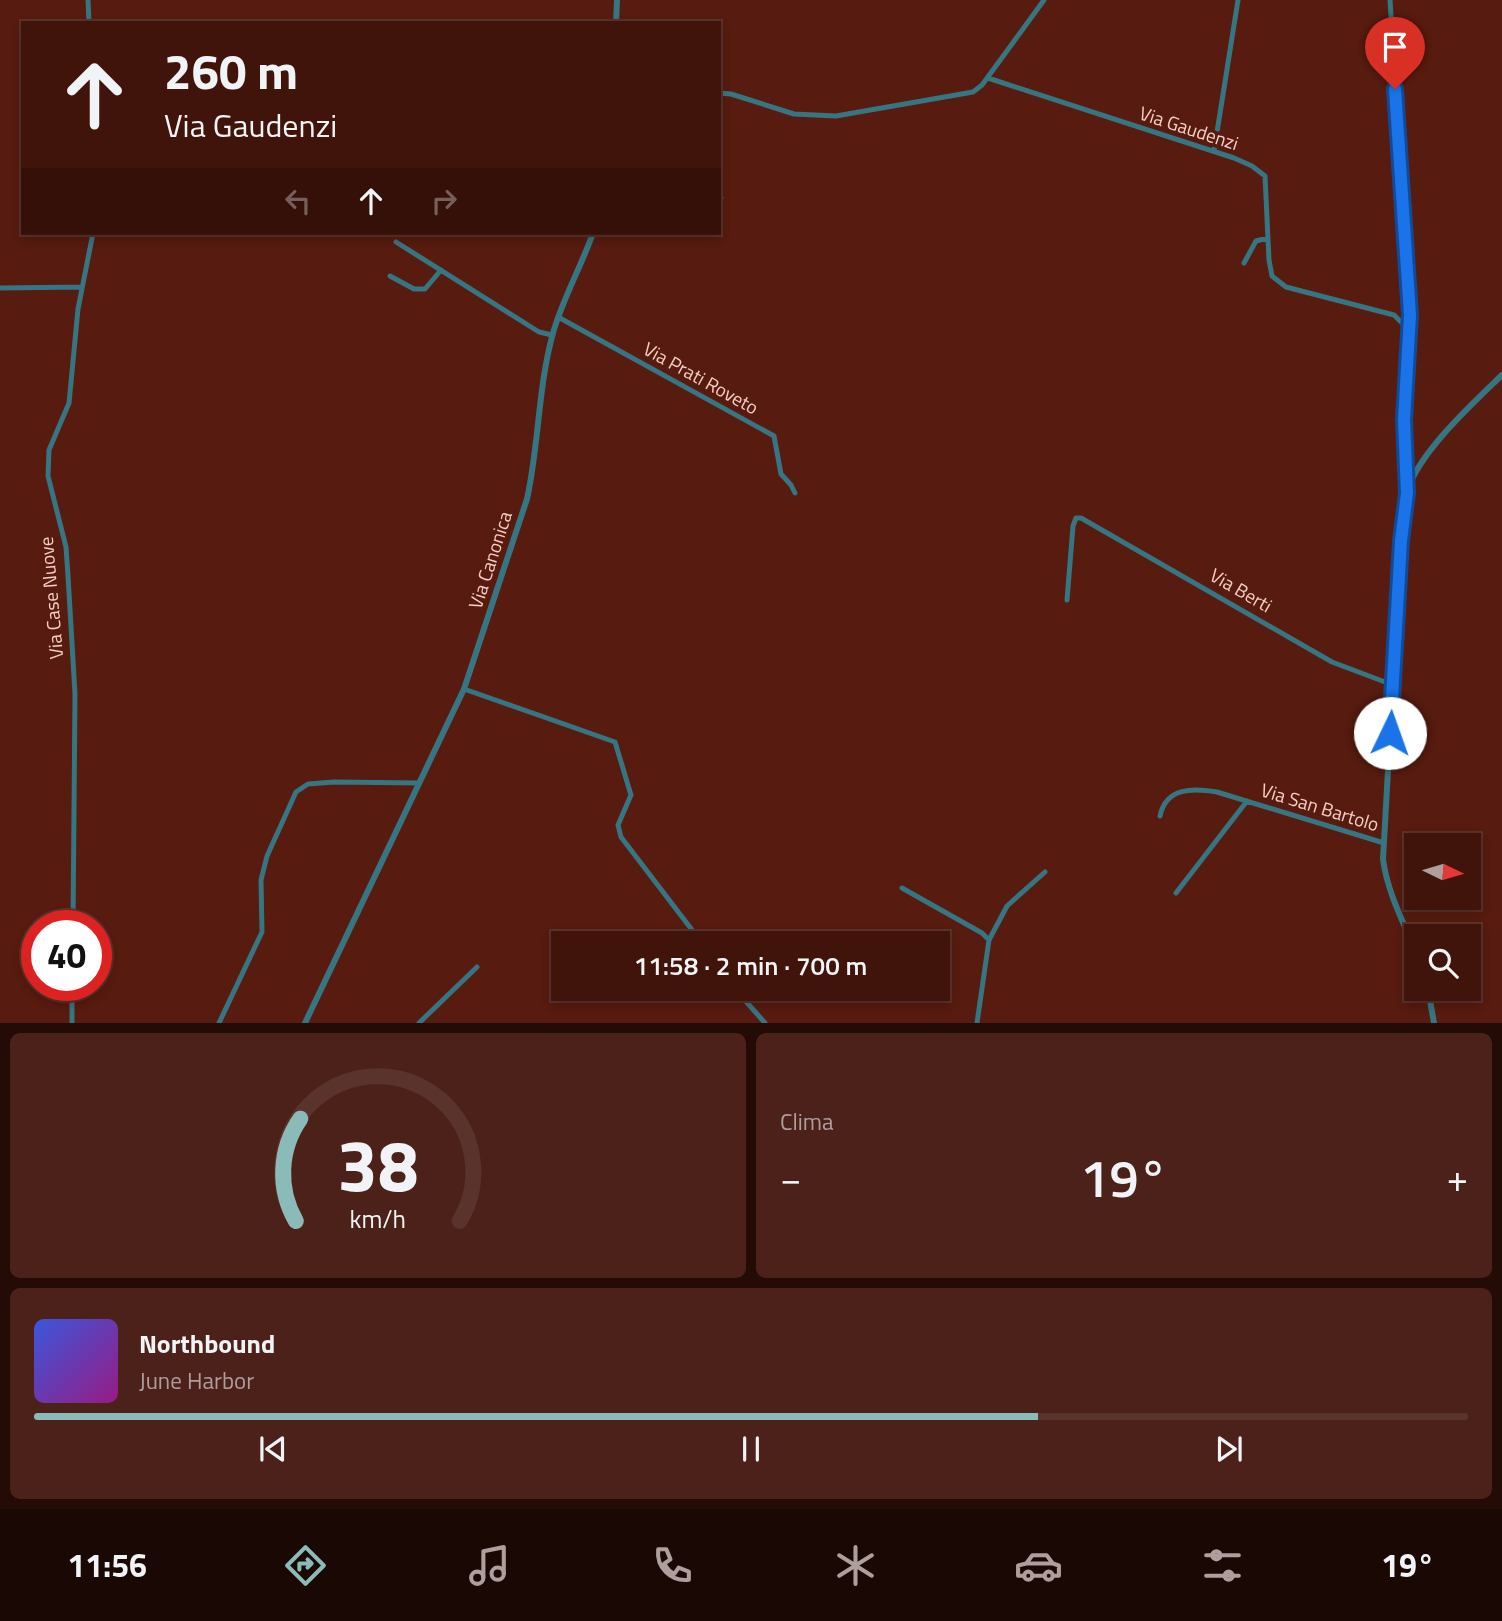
<!DOCTYPE html>
<html lang="it">
<meta charset="utf-8">
<style>
:root{--surface:#41140b;--page:#4c2119;--text:#f1f3f6;--muted:#ae9e9d;--line:#5a332c;--accent:#8bbbb9}
body{margin:0;font-family:"Titillium Web",sans-serif;background:var(--page);color:var(--text);height:100vh;display:flex;flex-direction:column;font-size:26px;white-space:nowrap}
*{box-sizing:border-box;margin:0}
p{font-size:23px;color:var(--muted)}
.icon{flex:none;width:38px;height:38px;fill:none;stroke:currentColor;stroke-width:2;stroke-linecap:round;stroke-linejoin:round}
.map{position:relative;height:1023px;overflow:hidden}
.panel{display:flex;flex-direction:column;gap:10px;padding:10px;background:#240b06;flex:1}
.panel>*{flex:none}
.guide{position:absolute;left:21px;top:21px;width:700px;height:214px;border-radius:0px;box-shadow:0 4px 10px #0003,0 0 0 2px var(--line);background:#41140b;color:var(--text);overflow:hidden}
.needle{width:46px;rotate:95deg}
.tools{position:absolute;left:1404px;top:833px;display:grid;gap:14px}
.tools a{display:grid;place-items:center;width:77px;height:77px;border-radius:0px;background:var(--surface);box-shadow:0 4px 10px #0003,0 0 0 2px var(--line);font-size:35px}
.speed{position:absolute;left:21px;top:910px;display:flex;gap:14px;font-size:35px;font-weight:700;text-align:center}
.speed>*{display:grid;place-content:center;width:91px;height:91px;border-radius:50%;background:var(--surface);box-shadow:0 4px 10px #0003,0 0 0 2px var(--line);line-height:1}
.speed .limit{border:10px solid #d22;background:#fff;color:#111}
.pin{position:absolute;display:grid;place-items:center;width:60px;height:60px;color:#fff;margin:-72px -30px;border-radius:50% 50% 50% 0;rotate:-45deg;box-shadow:0 0 7px #0007}
.pin .icon{rotate:45deg}
.me{position:absolute;width:77px;margin:-38px;rotate:3deg;stroke-linejoin:round;filter:drop-shadow(0 0 5px #0008)}
.turn{display:flex;align-items:center;gap:24px;height:147px;padding:0 28px;font-size:32px}
.turn .icon{width:91px;height:91px;stroke-width:2.5}
.turn b{display:block;font-size:49px;line-height:60px}
.lanes{display:flex;align-items:center;height:66px;padding:0 28px;background:#0003;justify-content:center;gap:35px;direction:ltr}
.lanes .off{opacity:.35}
.big{font-size:52px;font-weight:600;line-height:1.1}
.panel .card{flex:1;display:flex;flex-direction:column;justify-content:center;gap:10px;min-width:0;padding:0 24px;border-radius:10px;background:var(--page)}
.panel .dial{align-items:center;gap:0}
.dial svg{height:182px;overflow:visible;fill:none;stroke:var(--line);stroke-width:7;stroke-linecap:round;text-anchor:middle}
.dial text{fill:var(--text);stroke:none}
.song{display:flex;align-items:center;gap:21px}
.cover{width:84px;height:84px;border-radius:10px;background:linear-gradient(135deg,hsl(230 70% 55%),hsl(310 70% 35%))}
.played{height:7px;border-radius:4px;background:linear-gradient(90deg,var(--accent) 70%,var(--line) 70%)}
.keys{display:flex;justify-content:space-around;direction:ltr}
.heat{display:flex;justify-content:space-between;align-items:center;font-size:38px;direction:ltr}
.panel .tiles{flex:1;display:grid;gap:10px;grid-template-columns:1fr 1fr}
.card:last-child{grid-column:span 2}
.trip{position:absolute;left:551px;top:931px;width:399px;height:70px;border-radius:0px;background:var(--surface);box-shadow:0 4px 10px #0003,0 0 0 2px var(--line);font-weight:600;line-height:70px;text-align:center}
.dock{display:flex;height:112px;justify-content:space-around;align-items:center;background:#1a0804;color:var(--muted)}
.dock .icon{width:49px;height:49px}
.dock .active{color:var(--accent)}
.dock b{font-size:32px;color:var(--text)}
.map>svg:first-child{display:block}
.lines{fill:none;stroke-linecap:round;stroke-linejoin:round}
.minor{stroke:#367582;stroke-width:5}
.tertiary{stroke:#367582;stroke-width:6}
.route-casing{stroke:#114b97;stroke-width:18}
.route{stroke:#1a73e8;stroke-width:12}
.labels{text-anchor:middle;stroke-width:7;stroke-linejoin:round;paint-order:stroke}
.street-label{font-size:19px;fill:#f5cec5;stroke:#571b0f}
</style>
<div class="map">
<svg width="1502" height="1023" viewBox="0 0 1502 1023">
<rect width="100%" height="100%" fill="#571b0f"/>
<g class="lines">
<path class="minor" d="M88 0 89 23
M1390 0 1408 281 1410 332
M988 78 1234 158 1252 166 1265 176 1269 260 1272 276 1286 287 1394 315 1406 327 1409 346 1404 420 1407 492
M719 93 731 94 794 114 836 116 973 92 982 85 1044 0
M1214 151 1238 0
M719 198H721
M396 242 539 332 552 335
M1244 263 1256 241 1268 238
M390 276 414 289H425L441 270
M0 288 82 287
M558 317 774 436 781 474 791 485 795 493
M1067 600 1073 526 1076 518H1081L1332 662 1393 685
M464 689 615 742 631 795 618 825 621 837 702 943
M1160 816C1166 787 1193 788 1217 792L1384 843
M902 888 982 933 989 940
M1176 893 1247 801
M73 926 75 694 68 576 66 547 48 476 49 450 69 403 78 309 93 233
M72 985V1023
M735 989 765 1023
M219 1023 262 932 261 880 267 856 296 792 308 784 334 782 419 783
M419 1023 477 967
M977 1023 989 940 1007 906 1045 872"/>
<path class="tertiary" d="M616 23 617 0
M1416 952C1403 922 1387 891 1383 859L1401 541C1403 526 1403 508 1407 492 1418 453 1473 403 1502 375
M1428 989 1434 1023
M305 1023 464 689 527 499C539 445 538 387 553 333 563 298 581 267 593 233"/>
</g>
<g class="lines">
<defs>
<path id="route" d="M1390 733 1401 541 1407 493 1404 420 1410 315 1395 89"/>
</defs>
<use href="#route" class="route-casing"/>
<use href="#route" class="route"/>
</g>
<g class="labels">
<g class="street-label">
<text transform="translate(1189 128) rotate(18)" y="7">Via Gaudenzi</text>
<text transform="translate(701 378) rotate(29)" y="7">Via Prati Roveto</text>
<text transform="translate(490 560) rotate(-72)" y="7">Via Canonica</text>
<text transform="translate(1241 590) rotate(30)" y="7">Via Berti</text>
<text transform="translate(51 598) rotate(-95)" y="7">Via Case Nuove</text>
<text transform="translate(1320 807) rotate(17)" y="7">Via San Bartolo</text>
</g>
</g>
</svg>
<div class="tools">
<a><svg class="needle" viewBox="-14 -14 28 28"><path d="M0-13l5 13h-10z" fill="#e53935"/><path d="M0 13l5-13h-10z" fill="#ae9e9d"/></svg></a>
<a><svg class="icon" aria-label="search" viewBox="0 0 24 24"><circle cx="10" cy="10" r="6"/><path d="M15 15l6 6"/></svg></a>
</div>
<div class="speed"><div class="limit">40</div></div>
<div class="pin" style="left:1395px;top:89px;background:#d93025"><svg class="icon" aria-label="arrive" viewBox="0 0 24 24"><path d="M6 21V4h12l-3 4 3 4H6"/></svg></div>
<svg class="me" style="left:1390px;top:733px" viewBox="-20 -20 40 40"><circle r="19" fill="#fff"/><path d="M0-13L10 11 0 6-10 11z" fill="#1a73e8"/></svg>
<div class="trip">11:58 · 2 min · 700 m</div>
<div class="guide">
<div class="turn"><svg class="icon" aria-label="ahead" viewBox="0 0 24 24"><path d="M12 20V5M6 11l6-6 6 6"/></svg><div><b>260 m</b>Via Gaudenzi</div></div>
<div class="lanes"><svg class="icon off" aria-label="left" viewBox="0 0 24 24"><path d="M17 20v-9H6M10 6l-5 5 5 5"/></svg><svg class="icon" aria-label="ahead" viewBox="0 0 24 24"><path d="M12 20V5M6 11l6-6 6 6"/></svg><svg class="icon off" aria-label="right" viewBox="0 0 24 24"><path d="M7 20v-9h11M14 6l5 5-5 5"/></svg></div>
</div>
</div>
<section class="panel">
<div class="tiles">
<div class="card dial"><svg viewBox="0 0 100 80">
<path d="M14 69A42 42 0 1 1 86 69"/>
<path d="M14 69A42 42 0 0 1 16 24" stroke="#8bbbb9"/>
<text x="50" y="56" font-size="32" font-weight="700">38</text>
<text x="50" y="72" font-size="11">km/h</text>
</svg></div>
<div class="card"><p>Clima</p>
<div class="heat"><a>−</a><b class="big">19°</b><a>+</a></div>
</div>
<div class="card">
<div class="song"><i class="cover"></i><div><b>Northbound</b><p>June Harbor</p></div></div>
<div class="played"></div>
<div class="keys"><svg class="icon" aria-label="previous" viewBox="0 0 24 24"><path d="M18 5L8 12l10 7zM5 5v14"/></svg><svg class="icon" aria-label="pause" viewBox="0 0 24 24"><path d="M8 5v14M16 5v14"/></svg><svg class="icon" aria-label="next" viewBox="0 0 24 24"><path d="M6 5l10 7-10 7zM19 5v14"/></svg></div>
</div>
</div>
</section>
<nav class="dock">
<b>11:56</b>
<svg class="icon active" aria-label="directions" viewBox="0 0 24 24"><path d="M12 3l9 9-9 9-9-9zM9 14v-3h6M13 9l2 2-2 2"/></svg>
<svg class="icon" aria-label="music" viewBox="0 0 24 24"><path d="M9 18V5l10-2v13"/><circle cx="6" cy="18" r="3"/><circle cx="16" cy="16" r="3"/></svg>
<svg class="icon" aria-label="phone" viewBox="0 0 24 24"><path d="M5 4h4l2 5-3 2q2 4 5 5l2-3 5 2v4C11 20 4 13 5 4z"/></svg>
<svg class="icon" aria-label="climate" viewBox="0 0 24 24"><path d="M12 3v18M4 7l16 10M4 17L20 7"/></svg>
<svg class="icon" aria-label="car" viewBox="0 0 24 24"><path d="M5 17H2v-5l4-1 3-4h7l3 4 3 1v5h-3M9 17h6M6 11h13"/><circle cx="7" cy="17" r="2"/><circle cx="17" cy="17" r="2"/></svg>
<svg class="icon" aria-label="filters" viewBox="0 0 24 24"><path d="M4 7h16M4 17h16"/><circle cx="9" cy="7" r="2"/><circle cx="15" cy="17" r="2"/></svg>
<b>19°</b>
</nav>
